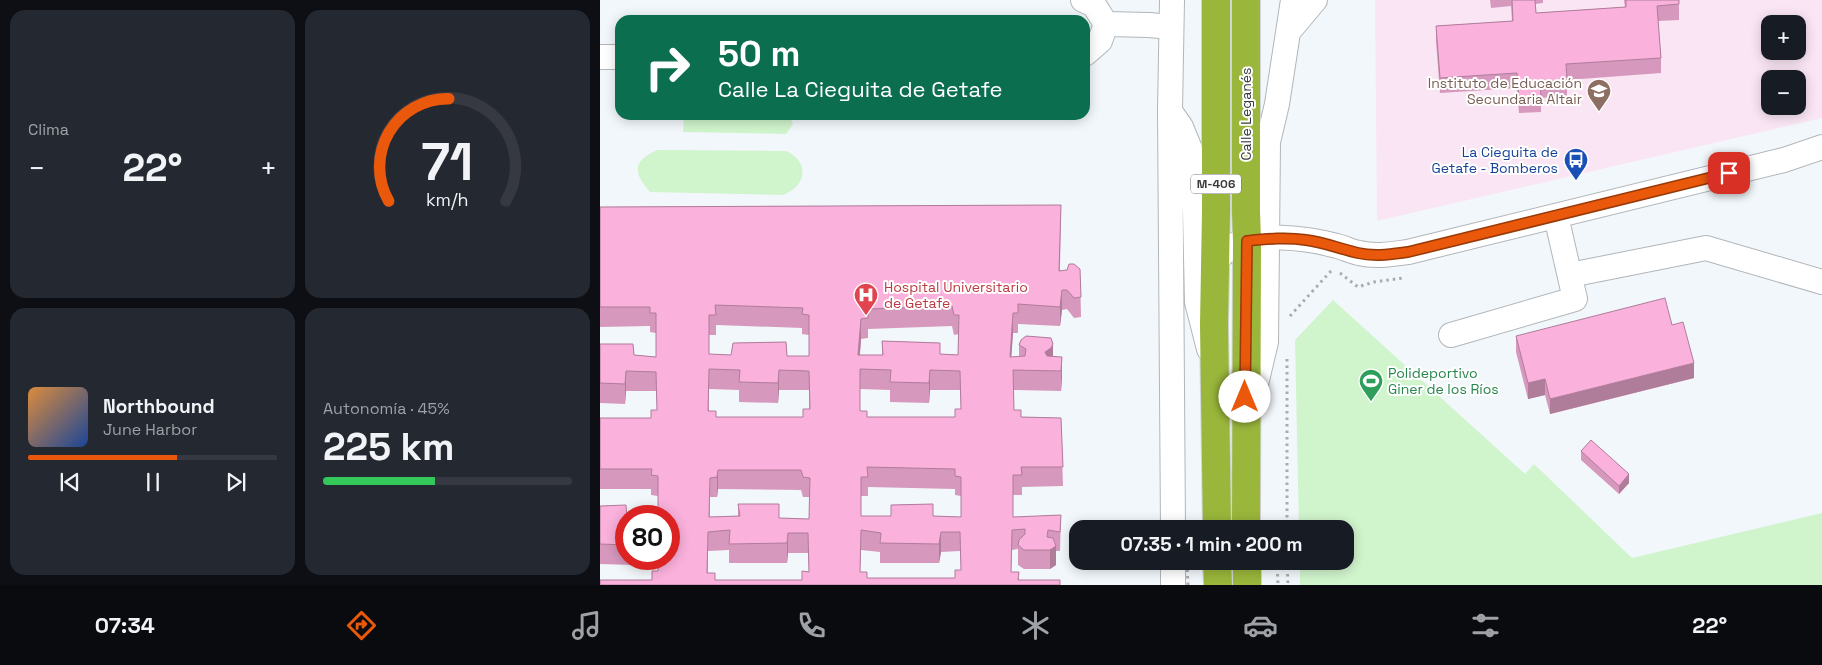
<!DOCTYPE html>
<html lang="es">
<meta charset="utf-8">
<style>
:root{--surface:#171b24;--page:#242831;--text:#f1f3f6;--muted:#9ea1a6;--line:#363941;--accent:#ea580c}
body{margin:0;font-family:"Space Grotesk",sans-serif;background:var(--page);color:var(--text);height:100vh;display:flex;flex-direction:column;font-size:19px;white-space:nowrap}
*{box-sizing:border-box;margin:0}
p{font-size:16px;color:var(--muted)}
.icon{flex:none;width:28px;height:28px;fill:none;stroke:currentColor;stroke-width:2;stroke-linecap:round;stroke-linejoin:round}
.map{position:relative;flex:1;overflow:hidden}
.drawer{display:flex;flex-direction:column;gap:10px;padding:10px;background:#0d0f14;width:600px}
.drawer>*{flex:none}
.banner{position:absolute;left:15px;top:15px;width:475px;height:105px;border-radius:15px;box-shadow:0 2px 12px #0003;background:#0b6e4f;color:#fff;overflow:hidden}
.buttons{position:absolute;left:1161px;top:15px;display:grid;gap:10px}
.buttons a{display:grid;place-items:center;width:45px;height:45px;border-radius:10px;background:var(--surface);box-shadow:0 2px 12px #0003;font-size:25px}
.speed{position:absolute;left:15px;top:505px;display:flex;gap:10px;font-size:25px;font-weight:700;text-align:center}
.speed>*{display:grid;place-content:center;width:65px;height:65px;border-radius:50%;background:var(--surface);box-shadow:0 2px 12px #0003;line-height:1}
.speed .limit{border:8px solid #d22;background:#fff;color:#111}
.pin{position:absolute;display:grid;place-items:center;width:42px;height:42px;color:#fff;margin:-21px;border-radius:10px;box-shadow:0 2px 8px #0006}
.me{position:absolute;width:55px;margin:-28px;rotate:0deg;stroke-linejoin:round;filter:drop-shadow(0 0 4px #0008)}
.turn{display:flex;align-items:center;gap:18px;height:105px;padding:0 20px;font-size:22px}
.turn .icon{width:65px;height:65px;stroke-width:2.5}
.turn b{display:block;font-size:35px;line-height:42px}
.big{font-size:38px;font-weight:600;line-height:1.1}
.drawer .card{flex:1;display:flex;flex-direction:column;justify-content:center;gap:8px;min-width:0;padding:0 18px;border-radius:15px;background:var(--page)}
.drawer .dial{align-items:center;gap:0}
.dial svg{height:130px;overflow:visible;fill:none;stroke:var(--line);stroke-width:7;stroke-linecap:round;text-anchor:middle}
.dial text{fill:var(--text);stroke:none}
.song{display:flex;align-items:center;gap:15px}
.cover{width:60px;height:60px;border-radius:8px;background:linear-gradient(135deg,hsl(30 70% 55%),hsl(220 70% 35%))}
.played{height:5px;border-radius:2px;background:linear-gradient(90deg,var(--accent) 60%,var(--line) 60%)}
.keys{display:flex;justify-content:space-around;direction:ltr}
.heat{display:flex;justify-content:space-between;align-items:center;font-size:28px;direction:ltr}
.charge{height:8px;border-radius:4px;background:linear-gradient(90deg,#34c759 45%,var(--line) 0)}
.drawer .tiles{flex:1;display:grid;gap:10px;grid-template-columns:repeat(2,1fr)}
.trip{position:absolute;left:469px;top:520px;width:285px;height:50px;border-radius:15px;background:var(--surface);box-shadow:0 2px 12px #0003;font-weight:600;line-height:50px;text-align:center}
.menu{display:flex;height:80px;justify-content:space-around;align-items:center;background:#090b0e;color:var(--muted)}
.menu .icon{width:35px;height:35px}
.menu .current{color:var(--accent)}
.menu b{font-size:22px;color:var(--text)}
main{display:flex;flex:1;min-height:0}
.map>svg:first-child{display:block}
.education{fill:#fae5f4;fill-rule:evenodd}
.green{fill:#d0f4cc}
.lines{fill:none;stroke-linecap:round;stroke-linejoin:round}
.minor-casing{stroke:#b1b6ba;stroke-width:26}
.highway-casing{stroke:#d3d4d4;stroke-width:30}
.path{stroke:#a8acaf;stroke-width:3;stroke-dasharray:2.5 4;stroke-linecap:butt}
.minor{stroke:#fff;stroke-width:24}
.highway{stroke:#9ab63b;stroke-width:28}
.path-bridge{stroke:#a8acaf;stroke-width:3;stroke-dasharray:2.5 4;stroke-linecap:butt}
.wall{fill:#d798bd;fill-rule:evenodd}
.shaded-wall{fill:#af7c9a}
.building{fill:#fab1dc;stroke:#af7c9a;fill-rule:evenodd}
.route-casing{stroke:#983908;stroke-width:12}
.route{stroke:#ea580c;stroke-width:9}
.labels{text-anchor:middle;stroke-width:4;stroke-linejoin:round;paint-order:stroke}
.shield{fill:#fff;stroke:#747576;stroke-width:1}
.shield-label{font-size:12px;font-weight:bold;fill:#383a3c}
.education-label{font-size:14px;fill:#785e54;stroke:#fff;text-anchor:end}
.street-label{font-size:14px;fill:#383a3c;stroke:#fff}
.transit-label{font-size:14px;fill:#164399;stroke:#fff;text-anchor:end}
.health-label{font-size:14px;fill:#be3a42;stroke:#fff;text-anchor:start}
.leisure-label{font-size:14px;fill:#27864d;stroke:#fff;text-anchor:start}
</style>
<main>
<section class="drawer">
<div class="tiles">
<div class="card"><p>Clima</p>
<div class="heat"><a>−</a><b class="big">22°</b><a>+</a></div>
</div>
<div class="card dial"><svg viewBox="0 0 100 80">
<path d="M14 69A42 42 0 1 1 86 69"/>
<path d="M14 69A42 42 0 0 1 51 6" stroke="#ea580c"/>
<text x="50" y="56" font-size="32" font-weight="700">71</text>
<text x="50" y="72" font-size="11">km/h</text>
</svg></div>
<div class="card">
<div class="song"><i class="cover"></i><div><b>Northbound</b><p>June Harbor</p></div></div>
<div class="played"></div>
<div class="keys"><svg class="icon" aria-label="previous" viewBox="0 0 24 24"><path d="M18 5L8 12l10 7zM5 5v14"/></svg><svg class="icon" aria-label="pause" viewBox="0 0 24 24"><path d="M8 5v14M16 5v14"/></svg><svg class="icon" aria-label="next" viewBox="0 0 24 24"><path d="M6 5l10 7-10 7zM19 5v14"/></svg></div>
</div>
<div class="card"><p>Autonomía · 45%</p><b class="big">225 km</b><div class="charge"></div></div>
</div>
</section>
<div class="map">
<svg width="1222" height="585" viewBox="0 0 1222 585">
<rect width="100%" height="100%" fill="#f2f7fb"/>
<path class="education" d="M775 0H1222V118L777 221ZM1170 24H1198V51H1170ZM1170 79H1198V106H1170Z"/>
<path class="green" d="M187 115 191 119 193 124 186 134 83 132 84 116Z
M57 150 186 151C211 162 206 188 182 195L50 192C33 172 32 162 57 150Z
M733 300 925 474 934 464 1032 558 1222 513V585H700V561H745V529H699L695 340Z"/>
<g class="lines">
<defs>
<path id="minor" d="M483 0 494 5 506 24 500 41 485 54
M572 0 570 110 573 529
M506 24 549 25 571 27
M689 31 715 0
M0 57H20
M572 114 581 127 590 149 595 211 597 302 609 349
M615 262C619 258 624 252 629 248 655 231 708 238 737 246 745 248 752 252 759 253 776 257 792 254 808 252L1184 160 1222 147
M970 275 1106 248 1222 282
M851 335 975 299 956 216
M653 397 666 342 668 142 677 104 693 0
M573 561V585"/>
<path id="highway" d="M616 0V211L614 325 617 529
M646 529 647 241 646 211V0
M617 561 618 585
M647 561V585"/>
</defs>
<use href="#minor" class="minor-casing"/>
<use href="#highway" class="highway-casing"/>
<path class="path" d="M740 273 758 287 774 282 803 278
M690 316 730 272 734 271
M687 359V529
M677 561 678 585
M687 561 688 585"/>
<use href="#minor" class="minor"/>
<use href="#highway" class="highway"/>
<path class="path-bridge" d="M588 585 587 563 646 561"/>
</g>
<path class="wall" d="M890 0H943V3L935 4 936 13 1025 7 1024 0H1079V20L1058 21 1061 58V73L967 80V96L941 98V112L919 113 917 88 840 93 836 41V26L912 21 911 6 891 8Z
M461 205 460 271 467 270 469 264H474L480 269 481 317 474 318 467 309 462 310 460 326 418 324V333H413L411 357H419V345L421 340 426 336 451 338 453 344V357H462V377L461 391 414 390V410H421V417L461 418 463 486 422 487V495H413V517L461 515 460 551H456V565L450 569H424L418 565V549L412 550 411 572H419V580H460V585H0V580H52V571H58V559H69V516H58V496L51 495V489H0V418H51V410H57L56 391H26L25 404 0 403V344H33L34 355 56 357V333L50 332V326L0 327V207ZM116 325 202 328V334L209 335V356H187L186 342 133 343 131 355 109 354V335H116ZM352 326 354 335 359 334 358 355 340 354V343L282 341V355H260L261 339 268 338V329ZM109 389 139 390V402L178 403 179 390H209V409H203V417H116V411H109ZM260 389 290 390V402L329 403 330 390H360L361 409H355V417H267V411H260ZM268 487 355 489V495L361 496V517L333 516V504L291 505V516H261V496H268ZM118 489 201 490 203 497H210L209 519 179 518V504H138V516L110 517V497H117ZM129 550V563H187L188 553H208L209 572 202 571V580H115V573H108V551ZM261 550 280 552V563H339L341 552 360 551 361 570H355V578H267V572H260Z
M1072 325 1094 378 950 414 945 395 928 399 916 352V336Z
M981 451 1029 483 1019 494 981 460Z
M0 506 26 516V559H34V565L0 564Z"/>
<path class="shaded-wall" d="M462 290V310L460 326V307Z
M413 313V333L410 377V357Z
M261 319V339L258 375V355Z
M453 344V364L451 368 445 352Z
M462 357V377L461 391V371Z
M1094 363V378L950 414V399Z
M179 370V390L178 403V383Z
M330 370V390L329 403V383Z
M26 371V391L25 404V384Z
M945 379V395L928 399V383Z
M118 470V489L117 497V477Z
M1029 474V483L1019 494V486Z
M341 532V552L339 563V544Z
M188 533V553L187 563V543Z
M456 546V565L450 569V550Z"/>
<path class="building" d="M912 0H935L936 13 1026 7V0H1079V4L1057 6 1061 58 966 64 967 80 940 82 941 96 919 98 917 73 840 78 836 26 913 21Z
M461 205 459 271 467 270 469 264H474L480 269 481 297 474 298 467 290H462L460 307 418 304V313H413L410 357 425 356 426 349 419 345 421 340 426 336 451 338 453 344 451 348 445 352 447 356 462 357 461 371 413 370 414 410H421V417L461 418 463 467H421L422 475H413V517L461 515 460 532 448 530 447 537 453 538 456 546 450 550H424L418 545 419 540 425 534V529L412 530 411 572H419L418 580H460V585H0V580H52V571H58V559H69V516H58V476L51 475 52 469H0V418H51V410H57L56 372 26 371 25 384 0 383V344H33L34 355 56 357V313H50V307H0V207ZM115 305 203 308 202 314 209 315V356H187L186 342 133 343 131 355 109 354V315H116ZM352 306 354 315H359L358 355 340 354V343L282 341 283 355H258L261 319 268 318V309ZM109 369 140 370 139 382 178 383 179 370 209 371 210 409H203V417H116V411H108ZM260 369 291 370 290 382 329 383 330 370 360 371 361 409H355V417H267V411H260ZM267 467 355 469V476L361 477V517L333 516V504L291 505V516H261V477H268ZM118 470H201L203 477 210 478 209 519 179 518V504H138L140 516 109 517 110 478 117 477ZM130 530 129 544 187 543 188 533H208L209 572 202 571V580H115V573H107L108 532ZM261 530 281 533 280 543 339 544 341 532H360L361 570H355V578H267V572H260Z
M1065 298 1072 325 1083 322 1094 363 950 399 945 379 928 383 916 336Z
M991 440 1029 474 1019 486 981 451Z
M26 505 27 516H26V545L0 544V506Z"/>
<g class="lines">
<defs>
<path id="route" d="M645 397 647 241C667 239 686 237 706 240 724 242 740 249 758 253 775 257 792 254 808 252L1129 173"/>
</defs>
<use href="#route" class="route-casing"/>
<use href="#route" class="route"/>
</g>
<defs>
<symbol id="school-pin" viewBox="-11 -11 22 30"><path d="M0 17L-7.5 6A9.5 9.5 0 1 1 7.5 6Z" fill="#8d6e63" stroke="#fff"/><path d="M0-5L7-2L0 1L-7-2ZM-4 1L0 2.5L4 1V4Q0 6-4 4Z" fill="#fff"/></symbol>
<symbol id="bus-pin" viewBox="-11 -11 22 30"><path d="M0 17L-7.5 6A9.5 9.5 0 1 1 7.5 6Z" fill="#1a4fb4" stroke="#fff"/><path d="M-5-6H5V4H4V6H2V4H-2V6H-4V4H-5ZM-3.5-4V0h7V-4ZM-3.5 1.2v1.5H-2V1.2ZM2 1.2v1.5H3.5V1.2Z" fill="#fff"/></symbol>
<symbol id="hospital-pin" viewBox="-11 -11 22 30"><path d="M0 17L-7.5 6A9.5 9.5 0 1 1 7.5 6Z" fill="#e0444e" stroke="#fff"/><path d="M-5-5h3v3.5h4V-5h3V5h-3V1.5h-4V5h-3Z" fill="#fff"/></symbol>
<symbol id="stadium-pin" viewBox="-11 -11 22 30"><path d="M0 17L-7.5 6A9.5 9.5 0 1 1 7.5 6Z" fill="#2e9e5b" stroke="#fff"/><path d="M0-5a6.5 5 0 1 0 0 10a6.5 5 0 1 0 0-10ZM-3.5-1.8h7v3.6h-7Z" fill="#fff"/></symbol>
</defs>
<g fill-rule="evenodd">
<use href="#school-pin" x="985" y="77" width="28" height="38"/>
<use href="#bus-pin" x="962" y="146" width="28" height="38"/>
<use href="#hospital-pin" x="252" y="281" width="28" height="38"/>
<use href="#stadium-pin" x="757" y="367" width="28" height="38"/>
</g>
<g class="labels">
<rect class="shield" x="591" y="174.5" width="50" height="19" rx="4"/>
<g class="shield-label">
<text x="616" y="188">M-406</text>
</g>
<g class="education-label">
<text x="982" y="88">Instituto de Educación<tspan x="982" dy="16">Secundaria Altair</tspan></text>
</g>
<g class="street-label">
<text transform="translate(646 114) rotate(-90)" y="5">Calle Leganés</text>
</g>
<g class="transit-label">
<text x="958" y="157">La Cieguita de<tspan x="958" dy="16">Getafe - Bomberos</tspan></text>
</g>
<g class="health-label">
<text x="284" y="292">Hospital Universitario<tspan x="284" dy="16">de Getafe</tspan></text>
</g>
<g class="leisure-label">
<text x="788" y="378">Polideportivo<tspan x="788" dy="16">Giner de los Ríos</tspan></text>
</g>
</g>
</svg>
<div class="buttons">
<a>+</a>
<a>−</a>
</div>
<div class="speed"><div class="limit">80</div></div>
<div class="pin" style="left:1129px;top:173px;background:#d93025"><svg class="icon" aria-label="arrive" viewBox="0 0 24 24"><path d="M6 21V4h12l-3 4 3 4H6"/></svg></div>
<svg class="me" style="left:645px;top:397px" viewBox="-20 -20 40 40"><circle r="19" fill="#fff"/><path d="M0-13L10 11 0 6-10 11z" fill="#ea580c"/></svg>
<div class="trip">07:35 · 1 min · 200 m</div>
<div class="banner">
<div class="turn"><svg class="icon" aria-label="right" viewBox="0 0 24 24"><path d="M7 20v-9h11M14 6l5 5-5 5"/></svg><div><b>50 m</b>Calle La Cieguita de Getafe</div></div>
</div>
</div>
</main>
<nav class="menu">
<b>07:34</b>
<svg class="icon current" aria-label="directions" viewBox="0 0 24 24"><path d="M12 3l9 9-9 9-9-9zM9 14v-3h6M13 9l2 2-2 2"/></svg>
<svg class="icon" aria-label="music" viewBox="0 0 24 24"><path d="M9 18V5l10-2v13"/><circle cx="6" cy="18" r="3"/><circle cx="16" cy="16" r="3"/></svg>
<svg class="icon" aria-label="phone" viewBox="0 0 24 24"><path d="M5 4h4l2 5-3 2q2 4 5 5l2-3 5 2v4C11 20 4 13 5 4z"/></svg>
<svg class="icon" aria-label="climate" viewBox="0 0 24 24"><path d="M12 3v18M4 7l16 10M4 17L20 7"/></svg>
<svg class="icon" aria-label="car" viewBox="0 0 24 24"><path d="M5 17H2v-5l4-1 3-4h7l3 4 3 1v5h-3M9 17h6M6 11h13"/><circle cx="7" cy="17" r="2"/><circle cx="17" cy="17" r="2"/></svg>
<svg class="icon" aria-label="filters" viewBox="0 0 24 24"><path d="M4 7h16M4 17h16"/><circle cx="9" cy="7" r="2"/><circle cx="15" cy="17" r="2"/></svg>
<b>22°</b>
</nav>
